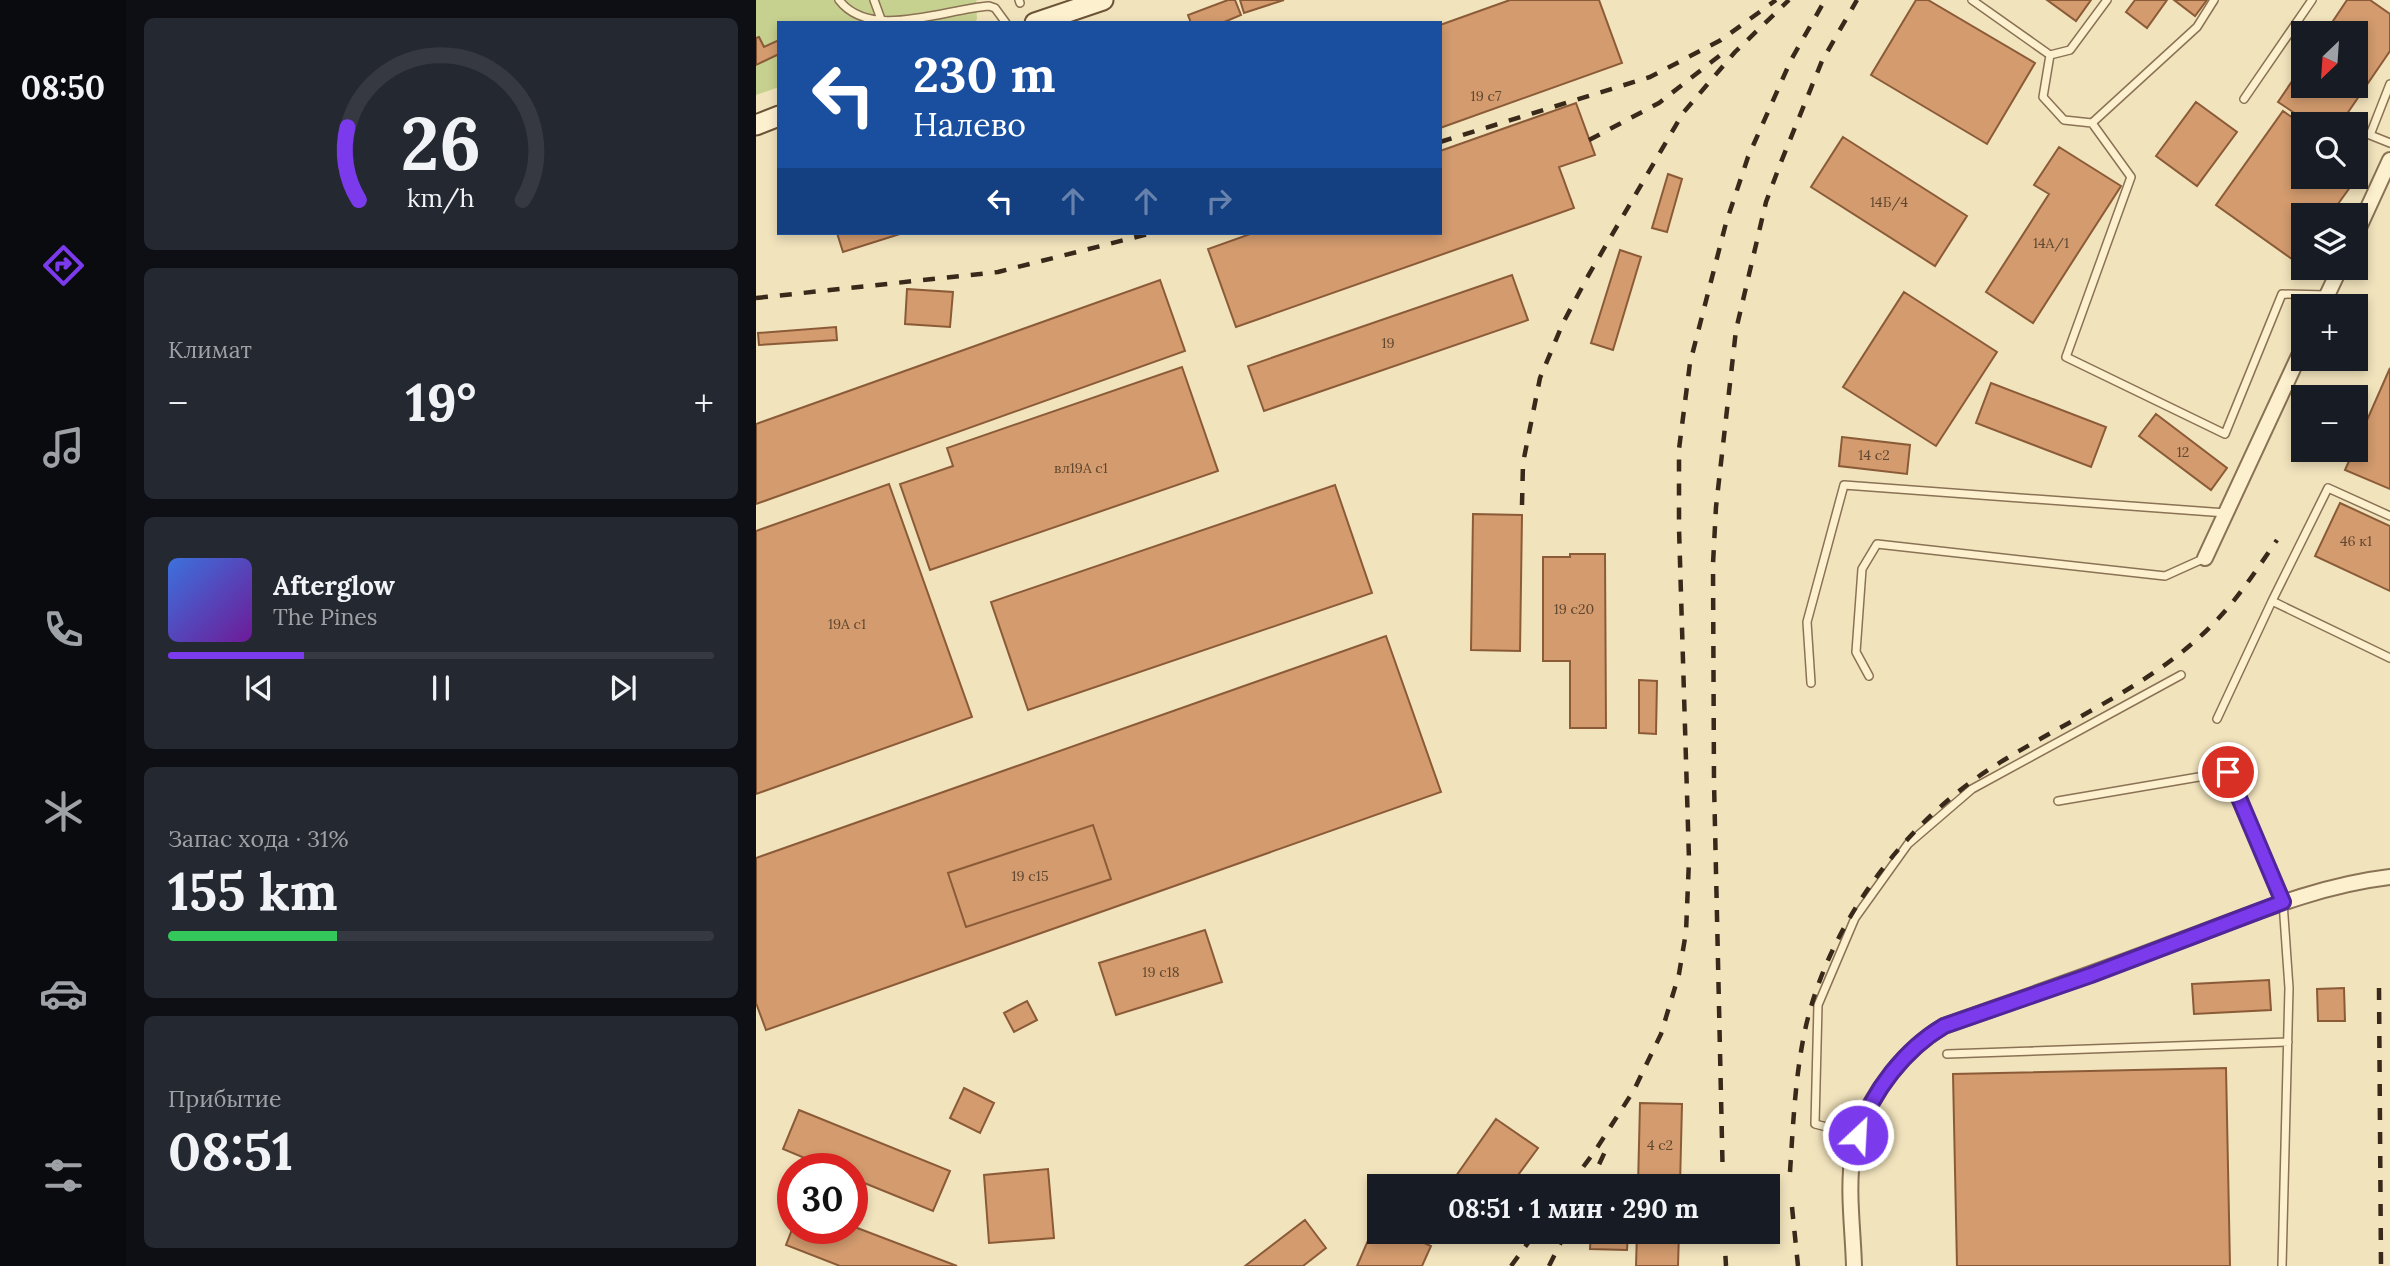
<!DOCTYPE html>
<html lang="ru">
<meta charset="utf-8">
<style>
:root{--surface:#171b24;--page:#242831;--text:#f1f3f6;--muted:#9ea1a6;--line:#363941;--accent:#7c3aed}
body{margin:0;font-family:Lora,serif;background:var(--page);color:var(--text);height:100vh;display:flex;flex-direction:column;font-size:26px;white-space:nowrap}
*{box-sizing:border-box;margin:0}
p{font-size:23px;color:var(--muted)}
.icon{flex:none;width:38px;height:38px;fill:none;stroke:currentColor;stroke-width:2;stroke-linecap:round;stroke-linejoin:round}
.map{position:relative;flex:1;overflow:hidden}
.drawer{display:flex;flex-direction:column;gap:18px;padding:18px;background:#0d0f14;width:630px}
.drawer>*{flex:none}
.hud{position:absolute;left:21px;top:21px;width:665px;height:214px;border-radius:0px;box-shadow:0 4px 10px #0003;background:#1a4fa0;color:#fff;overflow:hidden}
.needle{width:46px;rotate:205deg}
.controls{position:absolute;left:1535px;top:21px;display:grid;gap:14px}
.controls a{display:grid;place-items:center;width:77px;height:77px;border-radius:0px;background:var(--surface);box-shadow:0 4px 10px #0003;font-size:35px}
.speed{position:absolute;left:21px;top:1153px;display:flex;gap:14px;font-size:35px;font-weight:700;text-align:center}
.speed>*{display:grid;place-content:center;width:91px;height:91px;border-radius:50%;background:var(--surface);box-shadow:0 4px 10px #0003;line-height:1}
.speed .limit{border:10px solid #d22;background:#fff;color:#111}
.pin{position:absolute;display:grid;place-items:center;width:60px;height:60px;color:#fff;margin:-30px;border:4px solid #fff;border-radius:50%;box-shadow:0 2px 7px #0007}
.me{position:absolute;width:77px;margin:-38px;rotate:25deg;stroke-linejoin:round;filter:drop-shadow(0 0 5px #0008)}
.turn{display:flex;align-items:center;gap:24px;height:147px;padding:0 21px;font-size:32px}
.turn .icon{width:91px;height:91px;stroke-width:2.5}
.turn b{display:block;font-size:49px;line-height:60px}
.lanes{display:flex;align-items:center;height:66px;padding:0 21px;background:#0003;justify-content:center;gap:35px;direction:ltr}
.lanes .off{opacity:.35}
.big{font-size:52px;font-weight:800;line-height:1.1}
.drawer .widget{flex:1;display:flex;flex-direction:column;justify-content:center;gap:10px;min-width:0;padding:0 24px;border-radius:10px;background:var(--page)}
.drawer .dial{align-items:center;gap:0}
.dial svg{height:182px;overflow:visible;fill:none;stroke:var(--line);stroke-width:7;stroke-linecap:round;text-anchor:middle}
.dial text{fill:var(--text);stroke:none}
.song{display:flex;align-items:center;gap:21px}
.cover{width:84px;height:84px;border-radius:10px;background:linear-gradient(135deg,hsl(220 70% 55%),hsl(280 70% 35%))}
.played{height:7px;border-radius:4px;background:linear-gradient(90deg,var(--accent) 25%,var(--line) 25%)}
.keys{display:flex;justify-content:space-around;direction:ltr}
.heat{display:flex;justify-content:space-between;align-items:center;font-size:38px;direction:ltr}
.charge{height:10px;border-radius:5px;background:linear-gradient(90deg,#34c759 31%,var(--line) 0)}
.trip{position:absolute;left:611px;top:1174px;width:413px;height:70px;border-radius:0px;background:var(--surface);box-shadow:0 4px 10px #0003;font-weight:800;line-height:70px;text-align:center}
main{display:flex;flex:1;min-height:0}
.tab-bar{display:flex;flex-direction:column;width:126px;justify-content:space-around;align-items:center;background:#090b0e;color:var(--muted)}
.tab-bar .icon{width:49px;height:49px}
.tab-bar .on{color:var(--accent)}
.tab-bar b{font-size:32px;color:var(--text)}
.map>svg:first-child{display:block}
.green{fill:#c6d08f}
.building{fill:#d39b6e;stroke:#8b5b38;stroke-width:2}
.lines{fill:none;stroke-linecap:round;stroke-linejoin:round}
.lane-casing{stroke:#8a7254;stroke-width:10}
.street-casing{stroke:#8a7254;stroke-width:18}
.secondary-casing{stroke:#6b5337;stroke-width:23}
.lane{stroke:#fcf0cf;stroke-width:7}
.street{stroke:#fcf0cf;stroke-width:14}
.secondary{stroke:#fcf0cf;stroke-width:19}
.rail{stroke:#38291a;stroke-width:4.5;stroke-dasharray:12 12;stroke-linecap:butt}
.route-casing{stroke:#51269a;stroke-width:18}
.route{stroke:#7c3aed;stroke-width:12}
.labels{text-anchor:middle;stroke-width:7;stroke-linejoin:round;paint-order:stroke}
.number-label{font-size:14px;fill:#5f462f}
</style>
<main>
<nav class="tab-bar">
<b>08:50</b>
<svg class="icon on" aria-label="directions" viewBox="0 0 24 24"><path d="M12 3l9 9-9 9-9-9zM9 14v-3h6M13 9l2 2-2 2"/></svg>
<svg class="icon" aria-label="music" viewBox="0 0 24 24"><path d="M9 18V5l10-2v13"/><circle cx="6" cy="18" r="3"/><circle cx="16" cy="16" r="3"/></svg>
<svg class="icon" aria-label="phone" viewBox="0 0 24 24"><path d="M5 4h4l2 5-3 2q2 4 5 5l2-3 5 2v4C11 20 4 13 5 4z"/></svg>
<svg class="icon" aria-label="climate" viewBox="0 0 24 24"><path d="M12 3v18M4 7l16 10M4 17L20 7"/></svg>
<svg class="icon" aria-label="car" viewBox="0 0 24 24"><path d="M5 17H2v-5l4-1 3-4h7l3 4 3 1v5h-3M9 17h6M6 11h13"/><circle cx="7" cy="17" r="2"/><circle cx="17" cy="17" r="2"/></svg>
<svg class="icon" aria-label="filters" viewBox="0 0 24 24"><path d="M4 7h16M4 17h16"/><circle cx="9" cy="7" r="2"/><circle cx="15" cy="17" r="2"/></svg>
</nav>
<section class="drawer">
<div class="widget dial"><svg viewBox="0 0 100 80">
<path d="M14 69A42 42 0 1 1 86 69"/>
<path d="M14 69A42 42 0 0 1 9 37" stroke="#7c3aed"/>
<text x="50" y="56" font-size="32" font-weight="700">26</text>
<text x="50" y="72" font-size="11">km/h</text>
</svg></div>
<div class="widget"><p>Климат</p>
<div class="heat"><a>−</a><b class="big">19°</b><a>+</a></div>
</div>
<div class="widget">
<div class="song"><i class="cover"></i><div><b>Afterglow</b><p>The Pines</p></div></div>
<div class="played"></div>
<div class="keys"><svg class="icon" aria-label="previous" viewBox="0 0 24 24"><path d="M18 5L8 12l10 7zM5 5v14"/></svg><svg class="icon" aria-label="pause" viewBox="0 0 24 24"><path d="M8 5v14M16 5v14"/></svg><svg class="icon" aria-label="next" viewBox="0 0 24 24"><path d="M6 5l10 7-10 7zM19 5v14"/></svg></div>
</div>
<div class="widget"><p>Запас хода · 31%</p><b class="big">155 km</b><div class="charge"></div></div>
<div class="widget"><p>Прибытие</p><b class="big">08:51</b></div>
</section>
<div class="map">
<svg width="1634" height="1266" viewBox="0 0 1634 1266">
<rect width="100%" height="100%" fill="#f1e3bc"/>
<path class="green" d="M0 0H222L220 1 221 19 219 23H23V87L0 95Z"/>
<path class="building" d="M472 0H479L485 15 466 23H435L432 15Z
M484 0H528L488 13Z
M754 0H843L866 63 684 128V25Z
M1160 0H1172L1279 63 1231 144 1115 75Z
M1291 0H1335L1320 21Z
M1379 0H1411L1391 28 1370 12Z
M1418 0H1451L1439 16Z
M1591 0H1614L1634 14V51L1584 124H1555L1522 102 1547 65V86H1600V33H1569Z
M3 37 8 47 23 40V54L0 65V38Z
M1440 102 1481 132 1441 186 1400 156Z
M820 103 839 155 803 167 818 208 480 327 452 249 497 233H684V151Z
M1527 111 1547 125V177H1600V162L1608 168 1574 215H1547V253L1540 262 1460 205Z
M1087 137 1211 216 1179 266 1055 187Z
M1303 147 1365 186 1277 323 1230 292 1293 194 1278 185Z
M912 174 926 179 911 232 896 228Z
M81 233H147L87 252Z
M864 250 885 257 857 350 835 343Z
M756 275 772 320 508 411 492 366Z
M404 280 429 351 0 504V424Z
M151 289 197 292 194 327 149 324Z
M1148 292 1241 352 1180 446 1087 387Z
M80 327 81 340 3 345 2 333Z
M426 367 462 471 174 570 144 484 197 466 191 448Z
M1634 368V489L1589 470Z
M1235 383 1350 427 1335 467 1220 423Z
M1400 414 1471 468 1455 490 1383 436Z
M1086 437 1154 445 1151 474 1083 466Z
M133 484 216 717 0 794V531Z
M579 485 616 593 272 710 235 602Z
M1584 503 1634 526V591L1559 556Z
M717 514 766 515 764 651 715 650Z
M814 554H849L850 728H814V661H787V557H814Z
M630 636 685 792 10 1030 0 1003V858Z
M883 680 901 681 900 734 883 733Z
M337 825 355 879 210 927 192 873Z
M449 930 466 982 360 1015 343 963Z
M1513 980 1515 1010 1438 1014 1436 984Z
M1588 988 1589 1021H1562L1561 989Z
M271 1001 281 1020 258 1032 248 1013Z
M1470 1068 1474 1266H1201L1197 1074Z
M208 1088 238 1103 224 1133 194 1118Z
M884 1103 926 1104 924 1186H882Z
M43 1110 194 1171 177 1211 96 1178V1169H75L27 1149Z
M740 1119 782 1148 754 1186H693Z
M292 1169 298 1238 233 1243 228 1175Z
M549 1220 570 1248 547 1266H489Z
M620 1222 623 1223V1232H643L675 1246 666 1266H601Z
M96 1226 201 1266H84L30 1245 37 1227 96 1228Z
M700 1232H722L715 1242Z
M835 1232H872L871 1250 834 1249Z
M881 1232H923L922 1266H880Z"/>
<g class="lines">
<defs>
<path id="lane" d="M83 0C114 41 189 9 233 6L239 8 250 23
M118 0 126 22
M263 0 264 3
M1216 0 1294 55 1287 97 1308 120 1336 123
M1458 0 1441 27 1336 123 1375 177 1310 357 1469 434 1526 294 1571 295
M1294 55 1314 50 1351 0
M1634 84 1614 135 1634 143
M1488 99 1556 0
M1516 601 1634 658
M1113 676 1100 652 1106 569 1121 544 1409 576 1449 558
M1055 683 1051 622 1088 485 1470 513
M1461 719 1516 601 1572 488 1634 516
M1302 801 1472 772 1527 902 1533 988 1526 1266
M1191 1054 1532 1042
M1102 1135 1059 1124 1062 1005 1099 918 1152 844 1216 789 1425 675"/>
<path id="street" d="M1600 234 1634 160
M1566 306 1584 268
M1449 558 1547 347
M1098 1266C1097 1229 1091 1189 1097 1153 1105 1104 1146 1051 1188 1026 1264 999 1340 973 1415 944 1487 918 1557 886 1634 877"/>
<path id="secondary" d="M279 23 347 0
M0 125 23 116"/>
</defs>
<use href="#lane" class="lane-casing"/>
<use href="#street" class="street-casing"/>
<use href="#secondary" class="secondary-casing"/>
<use href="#lane" class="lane"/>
<use href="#street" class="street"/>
<use href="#secondary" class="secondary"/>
<path class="rail" d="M833 140 903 103 972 49
M684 142 894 77 965 40 1020 0
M0 298 242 272 396 233
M766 505 767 463 784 378 807 323 832 276 927 113 979 52 1033 0
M1623 988 1625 1266
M1034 1172C1037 1126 1039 1080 1048 1035 1070 927 1147 823 1240 765 1311 720 1398 685 1457 624 1482 599 1501 569 1521 540
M813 1186 839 1151 878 1090 905 1034 923 974 930 932 933 860 923 528V449L934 363 970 223 992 157 1035 60 1069 0
M833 1186 853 1143
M967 1186 958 782 957 564 960 507 980 330 1010 202 1025 162 1066 61 1101 0
M1036 1207 1042 1266
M968 1232 970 1266
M755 1266 780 1232
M793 1266 810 1232"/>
</g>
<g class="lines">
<defs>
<path id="route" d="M1102 1135C1116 1091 1149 1049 1188 1026L1335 975 1527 902 1472 772"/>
</defs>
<use href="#route" class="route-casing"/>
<use href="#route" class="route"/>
</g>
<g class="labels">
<g class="number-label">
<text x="730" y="101">19 с7</text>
<text x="1133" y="207">14Б/4</text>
<text x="1295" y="248">14А/1</text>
<text x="632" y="348">19</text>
<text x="1427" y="457">12</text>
<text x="1118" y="460">14 с2</text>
<text x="325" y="473">вл19А с1</text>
<text x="1600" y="546">46 к1</text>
<text x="818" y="614">19 с20</text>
<text x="91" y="629">19А с1</text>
<text x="274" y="881">19 с15</text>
<text x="405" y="977">19 с18</text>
<text x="904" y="1150">4 с2</text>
</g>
</g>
</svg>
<div class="controls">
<a><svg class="needle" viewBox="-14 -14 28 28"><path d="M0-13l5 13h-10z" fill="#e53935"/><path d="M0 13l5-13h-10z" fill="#9ea1a6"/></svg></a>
<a><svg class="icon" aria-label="search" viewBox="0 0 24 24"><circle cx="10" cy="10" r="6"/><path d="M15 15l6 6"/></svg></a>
<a><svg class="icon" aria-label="layers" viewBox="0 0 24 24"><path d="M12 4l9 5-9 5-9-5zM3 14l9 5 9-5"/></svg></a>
<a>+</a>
<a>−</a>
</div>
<div class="speed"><div class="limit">30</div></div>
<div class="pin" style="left:1472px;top:772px;background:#d93025"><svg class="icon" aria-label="arrive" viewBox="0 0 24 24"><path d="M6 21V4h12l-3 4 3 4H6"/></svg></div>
<svg class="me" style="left:1102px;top:1135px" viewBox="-20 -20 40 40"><circle r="17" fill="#7c3aed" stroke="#fff" stroke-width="3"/><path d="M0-11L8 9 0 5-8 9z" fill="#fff"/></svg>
<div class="trip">08:51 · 1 мин · 290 m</div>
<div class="hud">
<div class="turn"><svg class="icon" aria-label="left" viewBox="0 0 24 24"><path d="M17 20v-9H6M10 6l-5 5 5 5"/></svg><div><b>230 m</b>Налево</div></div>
<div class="lanes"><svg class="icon" aria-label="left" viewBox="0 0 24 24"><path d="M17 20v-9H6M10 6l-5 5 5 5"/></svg><svg class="icon off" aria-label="ahead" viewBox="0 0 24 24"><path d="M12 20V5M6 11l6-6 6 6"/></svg><svg class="icon off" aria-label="ahead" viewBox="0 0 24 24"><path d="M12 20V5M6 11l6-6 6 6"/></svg><svg class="icon off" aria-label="right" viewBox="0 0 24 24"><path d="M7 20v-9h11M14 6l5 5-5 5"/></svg></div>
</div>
</div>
</main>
